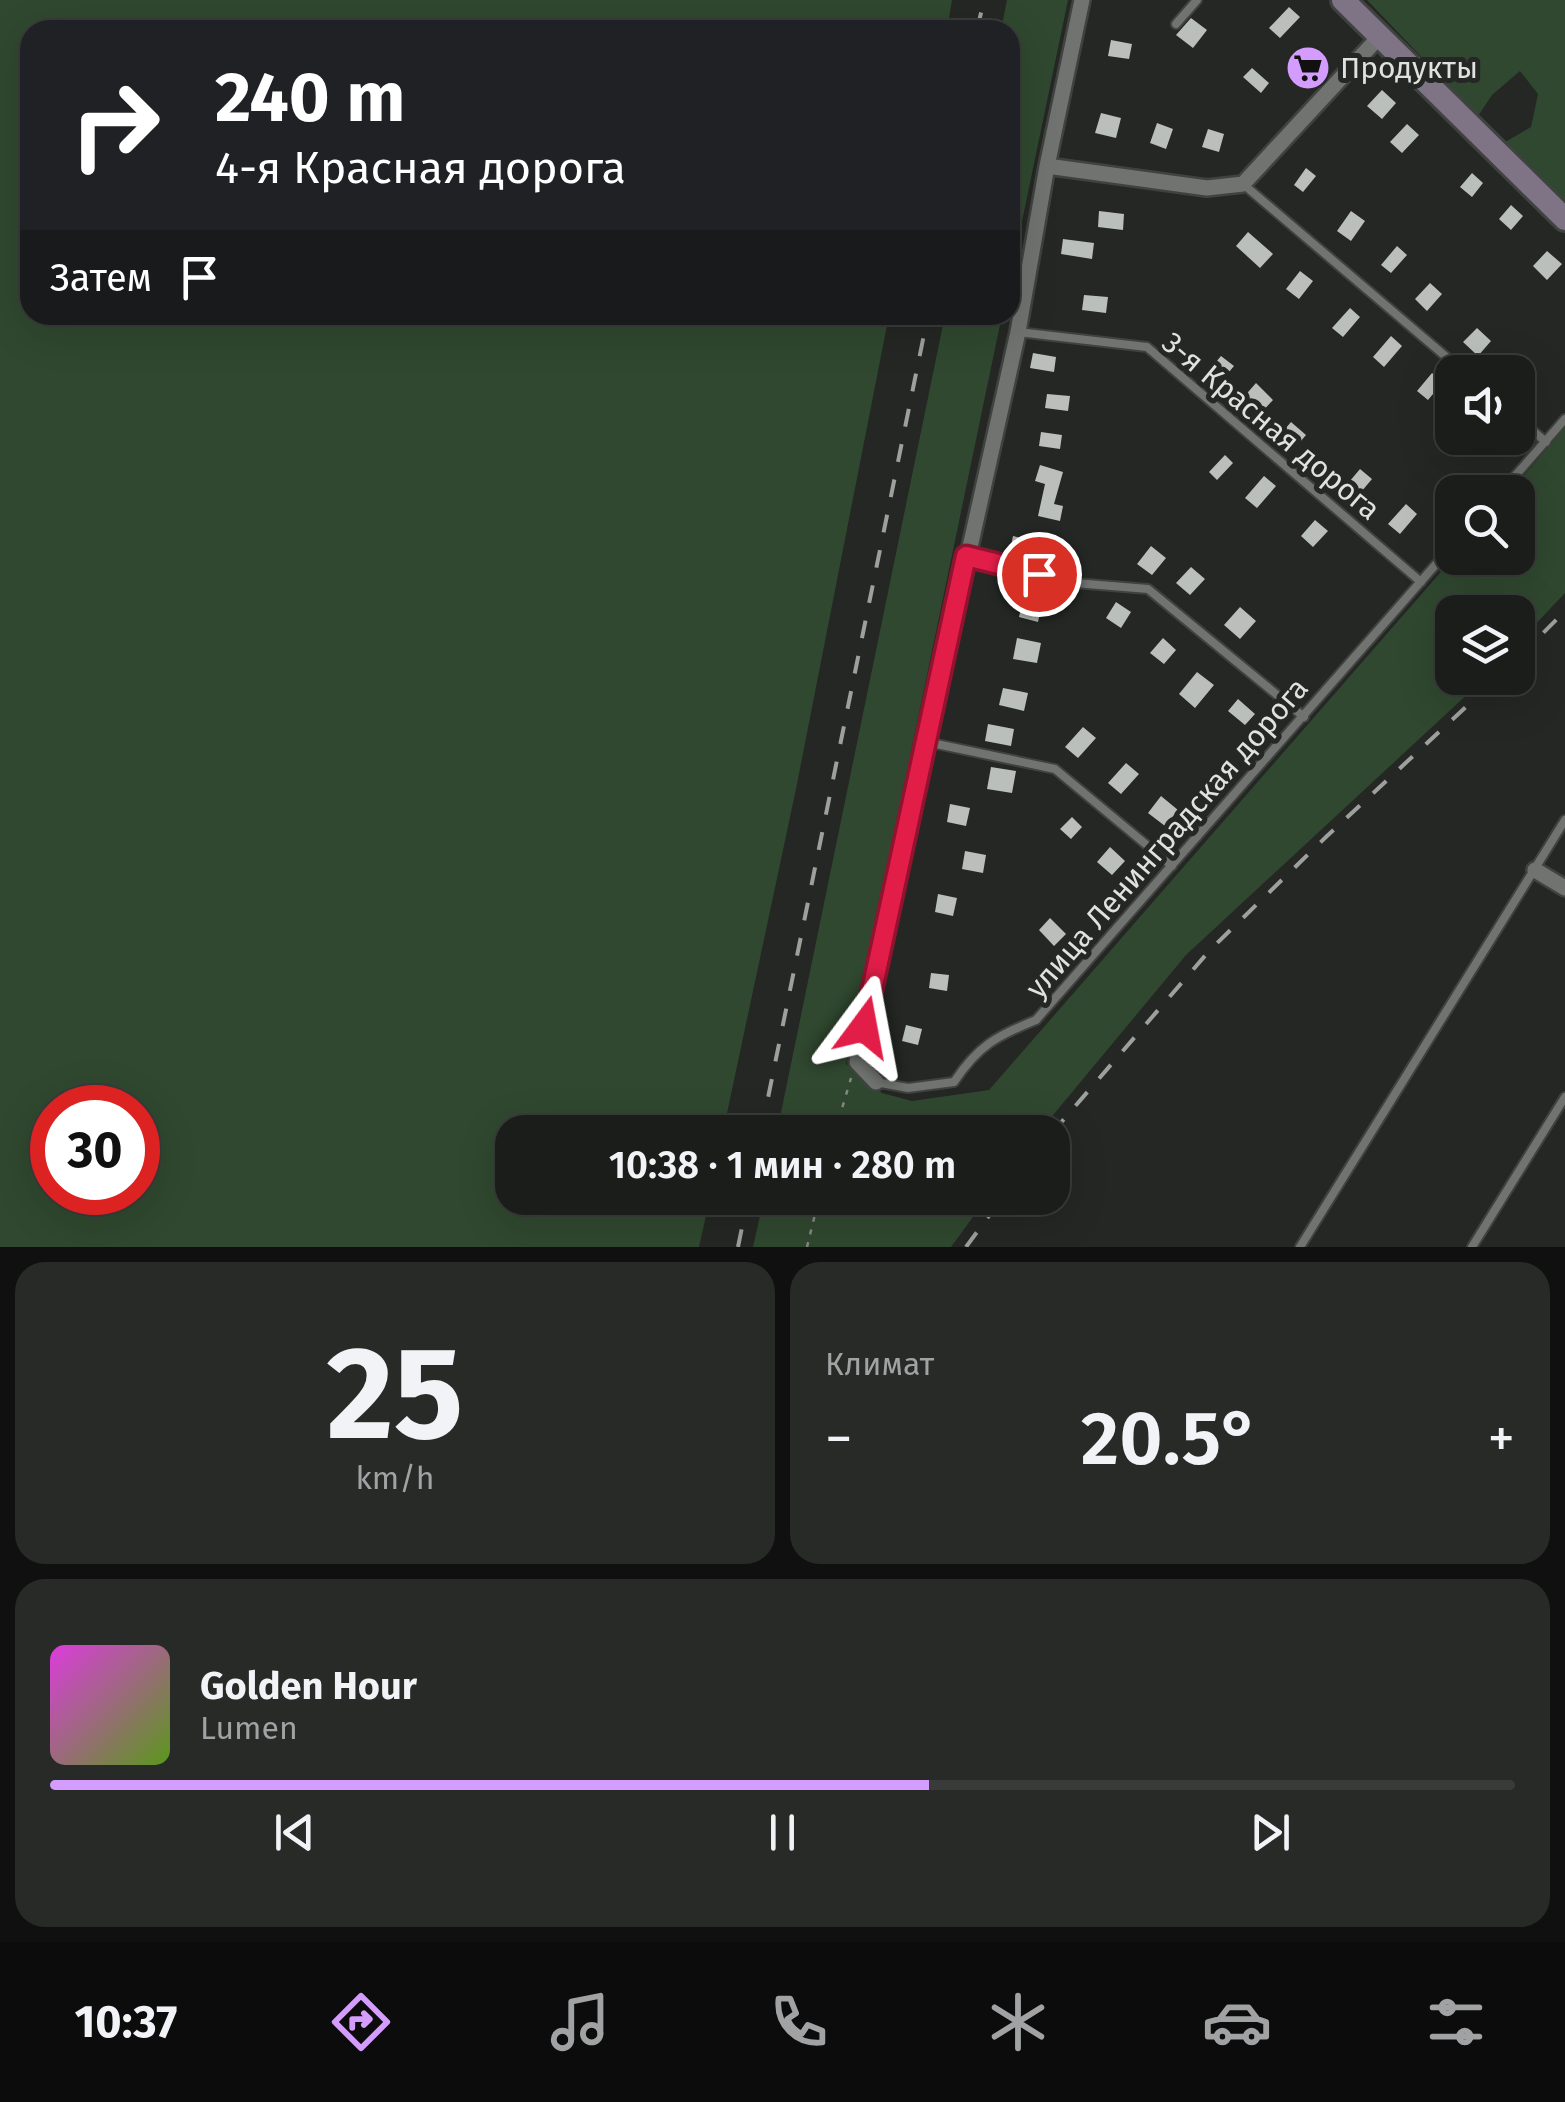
<!DOCTYPE html>
<html lang="ru">
<meta charset="utf-8">
<style>
:root{--surface:#1b1d1b;--page:#282a28;--text:#f1f3f6;--muted:#a0a2a3;--line:#393b3a;--accent:#d39cfd}
body{margin:0;font-family:"Fira Sans",sans-serif;background:var(--page);color:var(--text);height:100vh;display:flex;flex-direction:column;font-size:38px;white-space:nowrap}
*{box-sizing:border-box;margin:0}
p{font-size:32px;color:var(--muted)}
.icon{flex:none;width:55px;height:55px;fill:none;stroke:currentColor;stroke-width:2;stroke-linecap:round;stroke-linejoin:round}
.map{position:relative;height:1247px;overflow:hidden}
.side{display:flex;flex-direction:column;gap:15px;padding:15px;background:#0f100f;flex:1}
.side>*{flex:none}
.hud{position:absolute;left:20px;top:20px;width:1000px;height:305px;border-radius:30px;box-shadow:0 10px 40px #0002,0 0 0 2px var(--line);background:#202124;color:#fff;overflow:hidden}
.fabs{position:absolute;left:1435px;top:355px;display:grid;gap:20px}
.fabs a{display:grid;place-items:center;width:100px;height:100px;border-radius:20px;background:var(--surface);box-shadow:0 10px 40px #0002,0 0 0 2px var(--line);font-size:50px}
.speed{position:absolute;left:30px;top:1085px;display:flex;gap:20px;font-size:50px;font-weight:700;text-align:center}
.speed>*{display:grid;place-content:center;width:130px;height:130px;border-radius:50%;background:var(--surface);box-shadow:0 10px 40px #0002,0 0 0 2px var(--line);line-height:1}
.speed .limit{border:15px solid #d22;background:#fff;color:#111}
.pin{position:absolute;display:grid;place-items:center;width:85px;height:85px;color:#fff;margin:-42px;border:5px solid #fff;border-radius:50%;box-shadow:0 2px 10px #0007}
.me{position:absolute;width:110px;margin:-55px;rotate:13deg;stroke-linejoin:round;filter:drop-shadow(0 0 8px #0008)}
.turn{display:flex;align-items:center;gap:35px;height:210px;padding:0 30px;font-size:45px}
.turn .icon{width:130px;height:130px;stroke-width:2.5}
.turn b{display:block;font-size:70px;line-height:85px}
.then{display:flex;align-items:center;height:95px;padding:0 30px;background:#0003;gap:20px;font-size:38px}
.big{font-size:75px;font-weight:600;line-height:1.1}
.side .card{flex:1;display:flex;flex-direction:column;justify-content:center;gap:15px;min-width:0;padding:0 35px;border-radius:30px;background:var(--page)}
.side .dial{align-items:center;gap:0}
.dial b{font-size:130px;line-height:1}
.song{display:flex;align-items:center;gap:30px}
.cover{width:120px;height:120px;border-radius:15px;background:linear-gradient(135deg,hsl(300 70% 55%),hsl(90 70% 35%))}
.played{height:10px;border-radius:5px;background:linear-gradient(90deg,var(--accent) 60%,var(--line) 60%)}
.keys{display:flex;justify-content:space-around;direction:ltr}
.heat{display:flex;justify-content:space-between;align-items:center;font-size:55px;direction:ltr}
.side .tiles{flex:1;display:grid;gap:15px;grid-template-columns:1fr 1fr}
.card:last-child{grid-column:span 2}
.trip{position:absolute;left:495px;top:1115px;width:575px;height:100px;border-radius:30px;background:var(--surface);box-shadow:0 10px 40px #0002,0 0 0 2px var(--line);font-weight:600;line-height:100px;text-align:center}
.tab-bar{display:flex;height:160px;justify-content:space-around;align-items:center;background:#0b0c0b;color:var(--muted)}
.tab-bar .icon{width:70px;height:70px}
.tab-bar .active{color:var(--accent)}
.tab-bar b{font-size:45px;color:var(--text)}
.map>svg:first-child{display:block}
.green{fill:#30482f;fill-rule:evenodd}
.building{fill:#bbbfbb}
.lines{fill:none;stroke-linecap:round;stroke-linejoin:round}
.service-casing{stroke:#3f423f;stroke-width:12}
.minor-casing{stroke:#3f423f;stroke-width:20}
.secondary-casing{stroke:#3f423f;stroke-width:28}
.path{stroke:#848784;stroke-width:2.5;stroke-dasharray:5 8;stroke-linecap:butt}
.service{stroke:#70736f;stroke-width:8}
.minor{stroke:#70736f;stroke-width:15}
.secondary{stroke:#7e7486;stroke-width:22}
.rail{stroke:#9da09d;stroke-width:4;stroke-dasharray:18 18;stroke-linecap:butt}
.route-casing{stroke:#92132f;stroke-width:25}
.route{stroke:#e11d48;stroke-width:18}
.labels{text-anchor:middle;stroke-width:10;stroke-linejoin:round;paint-order:stroke}
.poi-label{font-size:30px;fill:#dfe2df;stroke:#242724;text-anchor:start}
.street-label{font-size:30px;fill:#dfe2df;stroke:#242724}
</style>
<div class="map">
<svg width="1565" height="1247" viewBox="0 0 1565 1247">
<rect width="100%" height="100%" fill="#242724"/>
<path class="green" d="M0 0H952L947 30H30V315H889L796 789 723 1132H512V1198H710L699 1247H0ZM52 1108H138V1192H52Z
M1007 0H1068L1010 279V30H1001Z
M1367 0H1565V201L1505 142 1531 127 1538 94 1520 71 1492 95 1478 116Z
M945 315H1002L846 1064 882 1093 912 1101 989 1090 1453 558H1518V492H1510L1565 427V593L1518 643V612H1452V678H1485L1186 955 1039 1132H777Z
M764 1198H987L951 1247H753Z"/>
<path class="building" d="M1289 7 1300 17 1280 38 1269 28Z
M1191 18 1207 30 1193 48 1176 35Z
M1111 40 1132 44 1129 59 1108 56Z
M1309 48 1328 66 1308 87 1289 69Z
M1252 68 1269 83 1261 93 1243 77Z
M1382 90 1396 103 1382 119 1367 106Z
M1101 113 1121 118 1116 138 1095 133Z
M1157 123 1173 129 1166 149 1150 143Z
M1407 124 1419 135 1402 153 1390 142Z
M1208 129 1224 134 1219 152 1202 147Z
M1306 168 1316 176 1303 192 1294 185Z
M1472 173 1483 183 1472 197 1460 187Z
M1511 205 1523 216 1511 230 1499 219Z
M1099 211 1124 214 1123 230 1098 227Z
M1351 211 1365 221 1351 241 1337 231Z
M1248 232 1273 254 1260 268 1236 246Z
M1063 239 1094 243 1092 259 1061 254Z
M1397 246 1407 255 1391 273 1381 265Z
M1547 251 1562 264 1547 280 1533 266Z
M1300 271 1313 281 1299 299 1286 289Z
M1430 283 1442 294 1427 311 1415 299Z
M1084 295 1108 297 1106 313 1082 310Z
M1350 308 1360 317 1343 337 1332 328Z
M1477 328 1491 341 1478 356 1463 342Z
M1391 336 1402 346 1384 367 1373 357Z
M1033 353 1056 357 1054 372 1030 368Z
M1221 356 1234 366 1218 385 1205 375Z
M1518 365 1531 377 1518 393Z
M1432 373 1443 382 1428 400 1417 391Z
M1256 383 1273 400 1259 415 1242 399Z
M1047 394 1070 396 1068 411 1045 408Z
M1291 422 1306 435 1295 448 1280 435Z
M1041 432 1062 435 1060 449 1039 446Z
M1225 455 1233 463 1217 480 1209 472Z
M1040 465 1063 472 1054 504 1063 506 1060 521 1038 516 1045 484 1035 481Z
M1360 469 1372 479 1356 498 1344 488Z
M1264 476 1276 486 1257 508 1245 498Z
M1406 504 1417 514 1400 534 1388 524Z
M1315 520 1328 531 1313 547 1301 536Z
M1013 536 1034 541 1031 556 1010 551Z
M1151 546 1166 558 1152 575 1137 564Z
M1191 567 1205 579 1190 595 1176 583Z
M1023 599 1042 603 1038 622 1019 617Z
M1116 602 1131 612 1121 628 1106 618Z
M1240 607 1256 621 1240 639 1224 625Z
M1017 638 1041 643 1037 663 1013 659Z
M1163 638 1176 650 1164 664 1150 653Z
M1197 672 1214 685 1195 708 1179 694Z
M1003 688 1028 693 1024 711 999 705Z
M1238 699 1255 714 1245 725 1228 711Z
M988 724 1014 729 1011 746 985 741Z
M1083 727 1096 738 1078 758 1065 747Z
M1126 763 1139 774 1121 794 1108 783Z
M991 767 1016 771 1012 793 987 789Z
M1161 796 1178 810 1165 826 1148 813Z
M950 804 970 808 966 826 947 822Z
M1072 817 1082 827 1071 839 1060 829Z
M1110 847 1125 861 1112 875 1097 862Z
M965 851 986 855 983 873 962 869Z
M938 894 957 898 953 916 935 912Z
M1050 918 1066 934 1054 946 1039 930Z
M931 973 949 975 947 991 929 988Z
M906 1025 922 1029 918 1045 902 1041Z"/>
<g class="lines">
<defs>
<path id="service" d="M1176 24 1197 0
M1243 184 1464 372
M1018 332 1147 347 1421 582
M1518 418 1546 442
M1501 492 1565 419
M968 556 1075 583 1148 589 1304 717
M927 742 1055 769 1172 866
M876 1082 908 1088 954 1082C978 1046 996 1036 1036 1020L1452 546
M1300 1247 1565 820
M1472 1247 1565 1097"/>
<path id="minor" d="M1047 166 1207 188 1243 184 1379 37
M1535 870 1565 888
M876 1082 857 1062 863 1027 1018 332 1047 166 1082 0"/>
<path id="secondary" d="M1343 0 1565 219"/>
</defs>
<use href="#service" class="service-casing"/>
<use href="#minor" class="minor-casing"/>
<use href="#secondary" class="secondary-casing"/>
<path class="path" d="M835 1132 851 1078
M807 1247 819 1198"/>
<use href="#service" class="service"/>
<use href="#minor" class="minor"/>
<use href="#secondary" class="secondary"/>
<path class="rail" d="M977 30 984 0
M1518 658 1565 611
M761 1132 928 315
M1052 1133 1210 950 1327 836 1497 678
M738 1247 748 1198
M966 1247 1002 1198"/>
</g>
<g class="lines">
<defs>
<path id="route" d="M864 1027 966 556 1039 574"/>
</defs>
<use href="#route" class="route-casing"/>
<use href="#route" class="route"/>
</g>
<defs>
<symbol id="supermarket-disc" viewBox="-11 -11 22 22"><circle r="9.5" fill="#d39cfd" stroke="#242724"/><path d="M-6-5.5h2.5l.6 2H6L4.5 2H-2.5L-4.4-4H-6ZM-1.5 3.2a1.3 1.3 0 1 0 .1 0ZM3 3.2a1.3 1.3 0 1 0 .1 0Z" fill="#111"/></symbol>
</defs>
<g fill-rule="evenodd">
<use href="#supermarket-disc" x="1283" y="43" width="50" height="50"/>
</g>
<g class="labels">
<g class="poi-label">
<text x="1340" y="78">Продукты</text>
</g>
<g class="street-label">
<text transform="translate(1271 426) rotate(40)" y="10">3-я Красная дорога</text>
<text transform="translate(1167 838) rotate(-49)" y="10">улица Ленинградская дорога</text>
</g>
</g>
</svg>
<div class="fabs">
<a><svg class="icon" aria-label="sound" viewBox="0 0 24 24"><path d="M4 9h4l5-4v14l-5-4H4zM17 9q2 3 0 6"/></svg></a>
<a><svg class="icon" aria-label="search" viewBox="0 0 24 24"><circle cx="10" cy="10" r="6"/><path d="M15 15l6 6"/></svg></a>
<a><svg class="icon" aria-label="layers" viewBox="0 0 24 24"><path d="M12 4l9 5-9 5-9-5zM3 14l9 5 9-5"/></svg></a>
</div>
<div class="speed"><div class="limit">30</div></div>
<div class="pin" style="left:1039px;top:574px;background:#d93025"><svg class="icon" aria-label="arrive" viewBox="0 0 24 24"><path d="M6 21V4h12l-3 4 3 4H6"/></svg></div>
<svg class="me" style="left:864px;top:1027px" viewBox="-20 -20 40 40"><path d="M0-17L14 15 0 8-14 15z" fill="#e11d48" stroke="#fff" stroke-width="4"/></svg>
<div class="trip">10:38 · 1 мин · 280 m</div>
<div class="hud">
<div class="turn"><svg class="icon" aria-label="right" viewBox="0 0 24 24"><path d="M7 20v-9h11M14 6l5 5-5 5"/></svg><div><b>240 m</b>4-я Красная дорога</div></div>
<div class="then">Затем<svg class="icon" aria-label="arrive" viewBox="0 0 24 24"><path d="M6 21V4h12l-3 4 3 4H6"/></svg></div>
</div>
</div>
<section class="side">
<div class="tiles">
<div class="card dial"><b>25</b><p>km/h</p></div>
<div class="card"><p>Климат</p>
<div class="heat"><a>−</a><b class="big">20.5°</b><a>+</a></div>
</div>
<div class="card">
<div class="song"><i class="cover"></i><div><b>Golden Hour</b><p>Lumen</p></div></div>
<div class="played"></div>
<div class="keys"><svg class="icon" aria-label="previous" viewBox="0 0 24 24"><path d="M18 5L8 12l10 7zM5 5v14"/></svg><svg class="icon" aria-label="pause" viewBox="0 0 24 24"><path d="M8 5v14M16 5v14"/></svg><svg class="icon" aria-label="next" viewBox="0 0 24 24"><path d="M6 5l10 7-10 7zM19 5v14"/></svg></div>
</div>
</div>
</section>
<nav class="tab-bar">
<b>10:37</b>
<svg class="icon active" aria-label="directions" viewBox="0 0 24 24"><path d="M12 3l9 9-9 9-9-9zM9 14v-3h6M13 9l2 2-2 2"/></svg>
<svg class="icon" aria-label="music" viewBox="0 0 24 24"><path d="M9 18V5l10-2v13"/><circle cx="6" cy="18" r="3"/><circle cx="16" cy="16" r="3"/></svg>
<svg class="icon" aria-label="phone" viewBox="0 0 24 24"><path d="M5 4h4l2 5-3 2q2 4 5 5l2-3 5 2v4C11 20 4 13 5 4z"/></svg>
<svg class="icon" aria-label="climate" viewBox="0 0 24 24"><path d="M12 3v18M4 7l16 10M4 17L20 7"/></svg>
<svg class="icon" aria-label="car" viewBox="0 0 24 24"><path d="M5 17H2v-5l4-1 3-4h7l3 4 3 1v5h-3M9 17h6M6 11h13"/><circle cx="7" cy="17" r="2"/><circle cx="17" cy="17" r="2"/></svg>
<svg class="icon" aria-label="filters" viewBox="0 0 24 24"><path d="M4 7h16M4 17h16"/><circle cx="9" cy="7" r="2"/><circle cx="15" cy="17" r="2"/></svg>
</nav>
